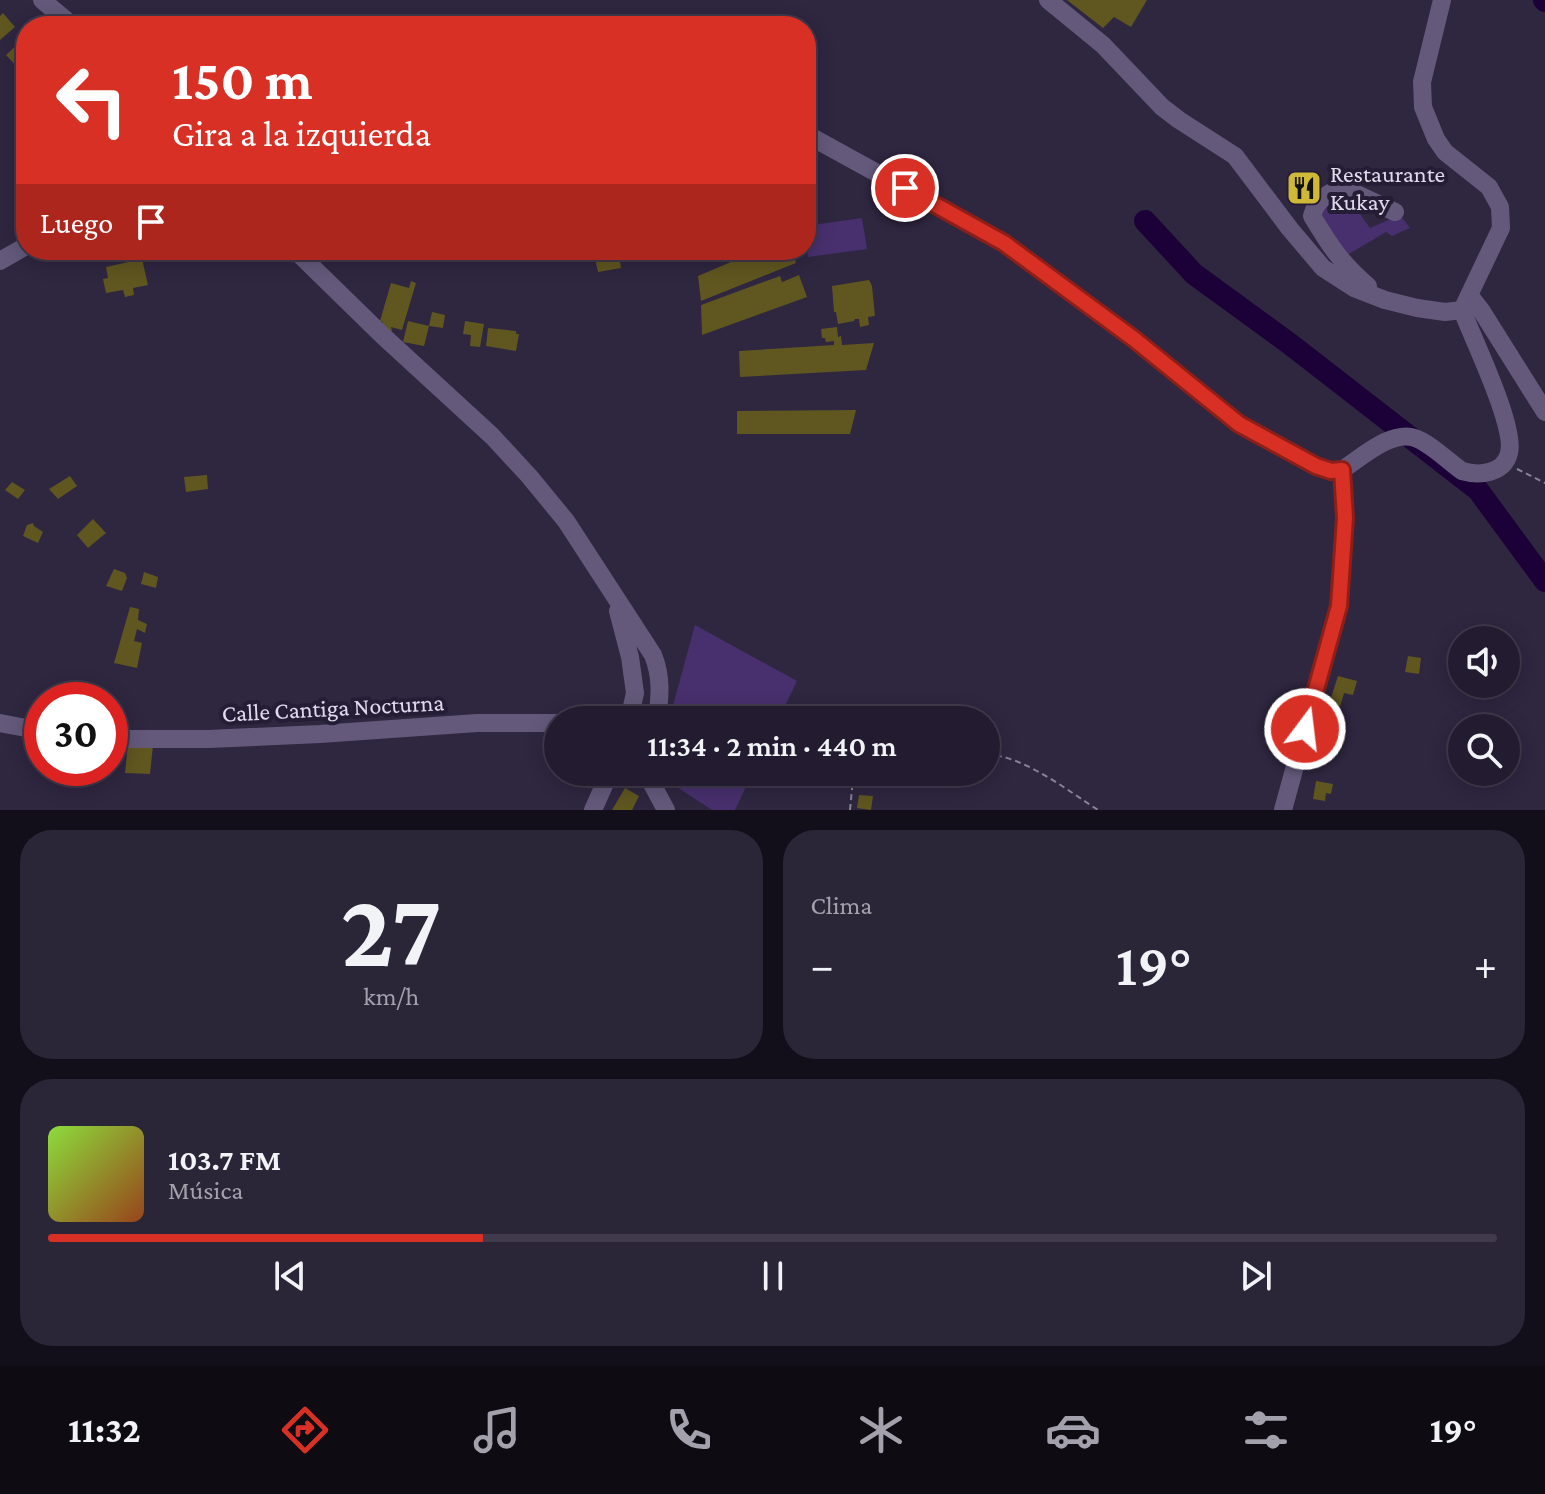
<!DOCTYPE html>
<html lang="es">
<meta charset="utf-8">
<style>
:root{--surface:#231c30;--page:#2b2538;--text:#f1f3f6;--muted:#a3a1ab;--line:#403a4c;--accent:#d93025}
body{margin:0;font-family:"Crimson Pro",serif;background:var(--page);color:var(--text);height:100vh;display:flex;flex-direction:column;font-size:30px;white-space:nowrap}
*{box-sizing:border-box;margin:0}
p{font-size:26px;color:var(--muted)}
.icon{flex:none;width:44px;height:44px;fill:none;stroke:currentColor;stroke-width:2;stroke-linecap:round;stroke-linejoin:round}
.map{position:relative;height:810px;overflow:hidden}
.panel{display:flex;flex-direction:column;gap:20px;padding:20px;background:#130f1a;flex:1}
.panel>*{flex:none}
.top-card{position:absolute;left:16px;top:16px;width:800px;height:244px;border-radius:32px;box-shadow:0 4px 20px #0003,0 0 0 2px var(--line);background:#d93025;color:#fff;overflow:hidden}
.buttons{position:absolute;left:1448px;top:626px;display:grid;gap:16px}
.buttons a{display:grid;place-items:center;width:72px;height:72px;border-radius:50%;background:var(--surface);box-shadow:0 4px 20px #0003,0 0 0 2px var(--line);font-size:40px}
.speed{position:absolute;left:24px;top:682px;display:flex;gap:16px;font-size:40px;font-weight:700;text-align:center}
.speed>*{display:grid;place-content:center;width:104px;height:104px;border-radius:50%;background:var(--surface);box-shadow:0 4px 20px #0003,0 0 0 2px var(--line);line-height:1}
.speed .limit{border:12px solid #d22;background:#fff;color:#111}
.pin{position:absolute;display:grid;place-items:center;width:68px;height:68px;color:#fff;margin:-34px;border:4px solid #fff;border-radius:50%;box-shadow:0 2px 8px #0007}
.me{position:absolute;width:88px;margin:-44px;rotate:15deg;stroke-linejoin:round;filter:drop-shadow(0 0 6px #0008)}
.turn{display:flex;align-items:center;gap:28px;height:168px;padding:0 24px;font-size:36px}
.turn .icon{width:104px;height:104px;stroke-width:2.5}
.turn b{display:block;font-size:56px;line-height:68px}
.then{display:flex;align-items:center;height:76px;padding:0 24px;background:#0003;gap:16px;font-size:30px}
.big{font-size:60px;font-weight:600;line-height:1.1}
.panel .card{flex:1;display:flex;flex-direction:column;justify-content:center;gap:12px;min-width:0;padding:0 28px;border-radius:32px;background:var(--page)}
.panel .dial{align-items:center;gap:0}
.dial b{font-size:104px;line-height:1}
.song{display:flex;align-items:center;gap:24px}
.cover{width:96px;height:96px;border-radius:12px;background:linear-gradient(135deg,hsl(90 70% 55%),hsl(20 70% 35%))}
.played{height:8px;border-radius:4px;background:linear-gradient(90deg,var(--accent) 30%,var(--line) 30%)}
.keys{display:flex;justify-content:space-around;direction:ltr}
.heat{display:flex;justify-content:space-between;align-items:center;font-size:44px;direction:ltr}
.panel .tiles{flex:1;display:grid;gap:20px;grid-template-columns:1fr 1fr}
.card:last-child{grid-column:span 2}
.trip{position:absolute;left:544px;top:706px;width:456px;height:80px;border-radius:40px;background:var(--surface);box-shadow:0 4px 20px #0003,0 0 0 2px var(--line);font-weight:600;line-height:80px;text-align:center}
.menu{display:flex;height:128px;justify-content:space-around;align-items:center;background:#0e0b13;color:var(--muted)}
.menu .icon{width:56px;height:56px}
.menu .selected{color:var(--accent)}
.menu b{font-size:36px;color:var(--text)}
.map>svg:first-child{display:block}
.green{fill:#48306e}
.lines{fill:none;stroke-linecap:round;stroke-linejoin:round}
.river{stroke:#1c0138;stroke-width:22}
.building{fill:#605620}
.path{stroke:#8a8398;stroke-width:2;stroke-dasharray:6 4;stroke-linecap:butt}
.minor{stroke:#64597b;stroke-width:18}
.route-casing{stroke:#8d1f18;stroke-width:20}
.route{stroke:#d93025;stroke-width:14}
.labels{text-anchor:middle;stroke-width:8;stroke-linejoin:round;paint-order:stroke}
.poi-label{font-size:24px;fill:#e0dbec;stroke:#251c35;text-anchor:start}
.street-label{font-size:24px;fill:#e0dbec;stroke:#251c35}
</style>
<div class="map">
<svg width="1545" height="810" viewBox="0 0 1545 810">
<rect width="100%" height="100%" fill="#2f2640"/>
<path class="green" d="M1345 193 1370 228 1400 215 1410 228 1392 236 1386 232 1344 257 1314 213Z
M862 218 867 249 808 257 806 226Z
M695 625 797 681 778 720H669Z
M654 772H753L735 810H712Z"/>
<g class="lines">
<path class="river" d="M1544 0 1545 1
M1145 221 1194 274 1290 344 1478 490 1545 581"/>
</g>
<path class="building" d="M1067 0H1147L1131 27 1114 17 1103 28Z
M3 13 15 27 0 40V16Z
M23 39 26 43V63L19 69 6 55Z
M606 250H618L621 268 598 272 594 254 607 252Z
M759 250H792L796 263 701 301 698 276Z
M142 259 148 285 133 288 134 295 125 297 123 290 106 293 103 279 108 278 106 267Z
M799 275 807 297 702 335 701 305 780 276 782 282Z
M869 280 872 286 875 316 868 317 869 325 860 327 859 319H855L854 321 838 324 836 312H834L832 286Z
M411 281 416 283 402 330 391 327 392 331 381 328 383 322 380 321 391 283 409 288Z
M432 312 445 315 443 328 429 326Z
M408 321 429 326 424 346 403 342Z
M465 321 484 324 480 347 470 346 471 335 463 334Z
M837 327 838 337 841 336 842 345 874 343 866 370 740 377 739 351 834 345V341L826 342 825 338H822L821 329Z
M488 328 516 331V334H519L516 351 486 346Z
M856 410 850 434H737V411Z
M207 475 208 489 186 492 184 477Z
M70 476 77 486 58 499 49 489Z
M12 482 25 490 18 499 5 490Z
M93 519 106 533 88 548 77 535Z
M33 523 34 526 43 532 38 543 23 536 27 525Z
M114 569 125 573 127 578 122 591 106 586Z
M144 572 158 577 156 588 141 584Z
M130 607 139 609 138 620 147 624 145 633 137 629 134 641 142 643 137 668 114 663Z
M1408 656 1421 658 1419 674 1405 672Z
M1338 676 1357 681 1353 695 1344 693 1340 707 1329 704Z
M128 743 153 745 150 774 125 773Z
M1316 781 1333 784 1331 794 1326 793 1325 801 1313 799Z
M625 788 639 796 632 810H612Z
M859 795 873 796 871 810 857 808Z"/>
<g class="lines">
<path class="path" d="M1517 469 1545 483
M986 754C1024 756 1067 790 1098 810
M850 810 853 778 877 772"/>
<path class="minor" d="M42 0 73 26
M1048 0 1103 45 1162 107 1179 120 1235 156 1290 229 1323 268 1354 288 1385 300 1417 308 1445 312 1462 310
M806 134 1004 243 1134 339 1239 424 1316 466 1331 471 1342 470
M295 250 382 335 492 436 529 476 566 521 653 655C662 677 660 697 657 720
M0 261 26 246
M1368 286C1341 263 1330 246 1312 216 1316 200 1332 187 1348 190L1395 212
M1470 296 1481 310 1545 412
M1342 470C1362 457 1391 430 1415 438 1430 443 1449 462 1462 471 1479 476 1504 474 1509 453 1516 427 1473 339 1462 310L1501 228 1500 207 1489 187 1445 152 1436 139 1423 107 1422 82 1442 0
M618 611 630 657 635 693 629 720
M0 723 42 731
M110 739H209L320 734 477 723H558
M650 772 651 782 666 810
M593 810 610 772
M1283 810 1339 606 1345 518 1342 470"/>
</g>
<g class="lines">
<defs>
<path id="route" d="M905 188 1004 243 1134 339 1239 424 1316 466 1331 471 1342 470 1345 518 1339 606 1305 729"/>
</defs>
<use href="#route" class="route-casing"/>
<use href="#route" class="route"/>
</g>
<defs>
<symbol id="restaurant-square" viewBox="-11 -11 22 22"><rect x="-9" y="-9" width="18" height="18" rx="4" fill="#cfb837" stroke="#251c35"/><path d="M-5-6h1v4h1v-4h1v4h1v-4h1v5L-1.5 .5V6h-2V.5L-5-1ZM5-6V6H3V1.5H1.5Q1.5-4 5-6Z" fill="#111"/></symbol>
</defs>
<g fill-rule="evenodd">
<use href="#restaurant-square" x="1284" y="168" width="40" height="40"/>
</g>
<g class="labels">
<g class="poi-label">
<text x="1330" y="182">Restaurante<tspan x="1330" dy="28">Kukay</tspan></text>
</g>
<g class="street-label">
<text transform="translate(333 708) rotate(-3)" y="8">Calle Cantiga Nocturna</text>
</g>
</g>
</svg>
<div class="buttons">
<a><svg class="icon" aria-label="sound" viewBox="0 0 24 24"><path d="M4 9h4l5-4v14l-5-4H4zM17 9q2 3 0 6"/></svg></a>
<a><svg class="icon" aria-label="search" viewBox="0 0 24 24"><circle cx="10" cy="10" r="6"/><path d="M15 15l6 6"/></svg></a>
</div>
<div class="speed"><div class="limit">30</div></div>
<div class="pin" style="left:905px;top:188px;background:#d93025"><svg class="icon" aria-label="arrive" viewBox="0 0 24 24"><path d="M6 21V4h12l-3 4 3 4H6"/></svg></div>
<svg class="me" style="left:1305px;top:729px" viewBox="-20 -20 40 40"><circle r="17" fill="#d93025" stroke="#fff" stroke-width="3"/><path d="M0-11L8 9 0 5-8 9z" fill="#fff"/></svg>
<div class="trip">11:34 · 2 min · 440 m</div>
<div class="top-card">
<div class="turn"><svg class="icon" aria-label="left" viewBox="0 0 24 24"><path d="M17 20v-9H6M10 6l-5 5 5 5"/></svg><div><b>150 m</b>Gira a la izquierda</div></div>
<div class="then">Luego<svg class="icon" aria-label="arrive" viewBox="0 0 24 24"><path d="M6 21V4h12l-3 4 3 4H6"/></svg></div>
</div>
</div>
<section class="panel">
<div class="tiles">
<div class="card dial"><b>27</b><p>km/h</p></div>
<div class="card"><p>Clima</p>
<div class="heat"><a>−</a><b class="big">19°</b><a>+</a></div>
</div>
<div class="card">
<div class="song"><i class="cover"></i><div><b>103.7 FM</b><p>Música</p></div></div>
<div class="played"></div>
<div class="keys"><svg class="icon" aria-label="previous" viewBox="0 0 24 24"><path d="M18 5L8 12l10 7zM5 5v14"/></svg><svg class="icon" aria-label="pause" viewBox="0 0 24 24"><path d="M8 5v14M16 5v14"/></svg><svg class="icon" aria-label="next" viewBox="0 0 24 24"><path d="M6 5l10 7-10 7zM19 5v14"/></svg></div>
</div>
</div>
</section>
<nav class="menu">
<b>11:32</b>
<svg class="icon selected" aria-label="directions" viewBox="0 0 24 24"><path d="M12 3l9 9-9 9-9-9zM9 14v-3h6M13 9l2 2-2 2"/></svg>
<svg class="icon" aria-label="music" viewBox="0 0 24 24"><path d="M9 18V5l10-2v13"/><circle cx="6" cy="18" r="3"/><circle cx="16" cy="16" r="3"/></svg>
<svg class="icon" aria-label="phone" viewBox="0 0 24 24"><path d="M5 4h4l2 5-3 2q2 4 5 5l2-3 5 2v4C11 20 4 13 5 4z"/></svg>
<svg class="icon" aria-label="climate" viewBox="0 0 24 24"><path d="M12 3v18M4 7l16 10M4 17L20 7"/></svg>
<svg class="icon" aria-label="car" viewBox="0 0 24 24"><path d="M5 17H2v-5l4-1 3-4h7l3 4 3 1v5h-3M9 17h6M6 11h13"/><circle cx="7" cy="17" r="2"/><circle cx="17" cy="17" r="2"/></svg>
<svg class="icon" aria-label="filters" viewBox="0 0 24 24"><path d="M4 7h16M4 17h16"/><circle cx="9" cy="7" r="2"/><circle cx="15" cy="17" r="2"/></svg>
<b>19°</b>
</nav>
